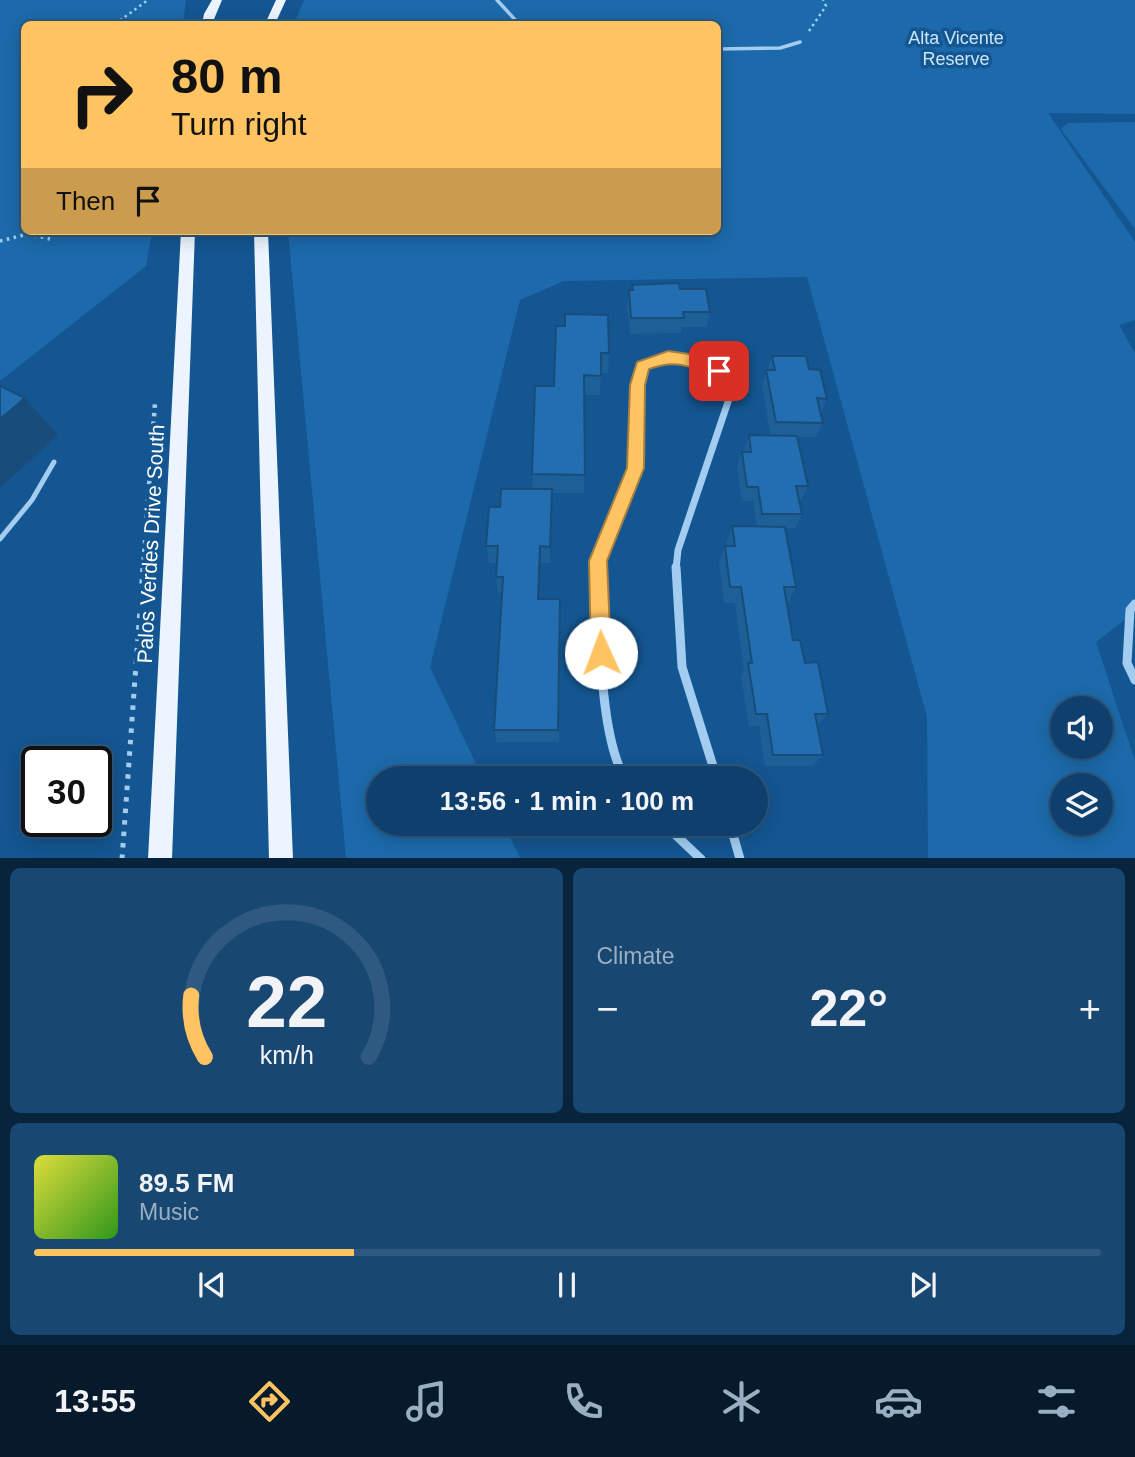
<!DOCTYPE html>
<meta charset="utf-8">
<style>
:root{--surface:#0f406d;--page:#184772;--text:#f1f3f6;--muted:#9bafc2;--line:#2f5980;--accent:#ffc462}
body{margin:0;font-family:Arial,sans-serif;background:var(--page);color:var(--text);height:100vh;display:flex;flex-direction:column;font-size:26px;white-space:nowrap}
*{box-sizing:border-box;margin:0}
p{font-size:23px;color:var(--muted)}
.icon{flex:none;width:38px;height:38px;fill:none;stroke:currentColor;stroke-width:2;stroke-linecap:round;stroke-linejoin:round}
.map{position:relative;height:858px;overflow:hidden}
.panel{display:flex;flex-direction:column;gap:10px;padding:10px;background:#08233c;flex:1}
.panel>*{flex:none}
.banner{position:absolute;left:21px;top:21px;width:700px;height:214px;border-radius:10px;box-shadow:0 4px 18px #0003,0 0 0 2px var(--line);background:#ffc462;color:#111;overflow:hidden}
.tools{position:absolute;left:1050px;top:696px;display:grid;gap:14px}
.tools a{display:grid;place-items:center;width:63px;height:63px;border-radius:50%;background:var(--surface);box-shadow:0 4px 18px #0003,0 0 0 2px var(--line);font-size:35px}
.speed{position:absolute;left:21px;top:746px;display:flex;gap:14px;font-size:35px;font-weight:700;text-align:center}
.speed>*{display:grid;place-content:center;width:91px;height:91px;border-radius:50%;background:var(--surface);box-shadow:0 4px 18px #0003,0 0 0 2px var(--line);line-height:1}
.speed .limit{border:4px solid #111;border-radius:10px;background:#fff;color:#111}
.pin{position:absolute;display:grid;place-items:center;width:60px;height:60px;color:#fff;margin:-30px;border-radius:14px;box-shadow:0 4px 10px #0006}
.me{position:absolute;width:77px;margin:-38px;rotate:358deg;stroke-linejoin:round;filter:drop-shadow(0 0 5px #0008)}
.turn{display:flex;align-items:center;gap:24px;height:147px;padding:0 35px;font-size:32px}
.turn .icon{width:91px;height:91px;stroke-width:2.5}
.turn b{display:block;font-size:49px;line-height:60px}
.then{display:flex;align-items:center;height:66px;padding:0 35px;background:#0003;gap:14px;font-size:26px}
.big{font-size:52px;font-weight:800;line-height:1.1}
.panel .tile{flex:1;display:flex;flex-direction:column;justify-content:center;gap:10px;min-width:0;padding:0 24px;border-radius:10px;background:var(--page)}
.panel .dial{align-items:center;gap:0}
.dial svg{height:182px;overflow:visible;fill:none;stroke:var(--line);stroke-width:7;stroke-linecap:round;text-anchor:middle}
.dial text{fill:var(--text);stroke:none}
.song{display:flex;align-items:center;gap:21px}
.cover{width:84px;height:84px;border-radius:10px;background:linear-gradient(135deg,hsl(60 70% 55%),hsl(110 70% 35%))}
.played{height:7px;border-radius:4px;background:linear-gradient(90deg,var(--accent) 30%,var(--line) 30%)}
.keys{display:flex;justify-content:space-around;direction:ltr}
.heat{display:flex;justify-content:space-between;align-items:center;font-size:38px;direction:ltr}
.panel .tiles{flex:1;display:grid;gap:10px;grid-template-columns:1fr 1fr}
.tile:last-child{grid-column:span 2}
.trip{position:absolute;left:366px;top:766px;width:402px;height:70px;border-radius:35px;background:var(--surface);box-shadow:0 4px 18px #0003,0 0 0 2px var(--line);font-weight:800;line-height:70px;text-align:center}
.tab-bar{display:flex;height:112px;justify-content:space-around;align-items:center;background:#061a2c;color:var(--muted)}
.tab-bar .icon{width:49px;height:49px}
.tab-bar .current{color:var(--accent)}
.tab-bar b{font-size:32px;color:var(--text)}
.map>svg:first-child{display:block}
.green{fill:#1c6aab;fill-rule:evenodd}
.lines{fill:none;stroke-linecap:round;stroke-linejoin:round}
.path-far3{stroke:#a2cdf1;stroke-width:2.5;stroke-dasharray:2.5 3.5;stroke-linecap:butt}
.path-far2{stroke:#a2cdf1;stroke-width:3.5;stroke-dasharray:2.5 4.5;stroke-linecap:butt}
.path-far1{stroke:#a2cdf1;stroke-width:4.5;stroke-dasharray:3.5 5;stroke-linecap:butt}
.path{stroke:#a2cdf1;stroke-width:5;stroke-dasharray:4.5 7;stroke-linecap:butt}
.lane-far1{stroke:#a2cdf1;stroke-width:3.5}
.lane{stroke:#a2cdf1;stroke-width:5}
.street-far1{stroke:#a2cdf1;stroke-width:7}
.street{stroke:#a2cdf1;stroke-width:9}
.primary{fill:#ecf5ff;fill-rule:evenodd}
.wall{fill:#1d5f97}
.shaded-wall{fill:#184d7b}
.building{fill:#226eb0;stroke:#184d7b;stroke-width:2}
.route{fill:#ffc462;stroke:#a67f40;stroke-width:2}
.labels{text-anchor:middle;stroke-width:7;stroke-linejoin:round;paint-order:stroke}
.far-park-label{font-size:18px;fill:#c9e5fc;stroke:#145691}
.street-label{font-size:21px;fill:#fff;stroke:#145691}
</style>
<div class="map">
<svg width="1135" height="859" viewBox="0 0 1135 859">
<rect width="100%" height="100%" fill="#145691"/>
<path class="green" d="M0 0H186L183 24H24V231H152L146 266 0 381Z
M304 0H1135V114L1048 113 1135 242V320L1119 325 1135 353V612L1096 642 1135 761V858H928L927 717 807 277 564 281 520 300 430 667 483 779H378V824H504L520 858H346L288 231H718V24H294ZM1062 709H1101V747H1062ZM1062 786H1101V824H1062Z
M1135 122V229L1061 129 1068 123Z"/>
<g class="lines">
<path class="path-far3" d="M115 24 148 0
M809 31 826 6 823 0"/>
<path class="path-far2" d="M0 241 28 234 50 239"/>
<path class="path-far1" d="M143 569 155 403"/>
<path class="path" d="M122 859 143 567"/>
<path class="lane-far1" d="M497 0 519 24
M718 49 780 48 800 42"/>
<path class="lane" d="M0 539 32 500 54 462"/>
<path class="street-far1" d="M598 569V560L636 469 637 385 642 366C671 356 691 360 719 371L730 396 678 550 676 569"/>
<path class="street" d="M598 567C600 623 598 732 625 779
M676 567 682 667 717 779
M1135 604 1130 610 1127 663 1135 680
M664 824 701 859
M730 824 740 859"/>
<path class="primary" d="M212 0H222L212 24H202L204 14Z
M276 0H286L275 24H265Z
M181 231H195L172 859H148Z
M254 231H268L293 859H269Z"/>
</g>
<path class="wall" d="M632 285 680 289 710 312 707 327H682L681 333 630 334 627 306 629 290H632Z
M556 326 609 353 608 373H601L600 395H584V493H552L551 563H541L540 599H560L559 742H497L494 730 502 593H498L496 577 497 563H489L486 546 500 507 533 489 532 474 554 386Z
M772 356 809 369 827 399 821 414 823 423 816 437H797L808 486 801 500H799L802 514 795 528H786L796 587 788 603H787L793 640 828 714 817 726 823 755 813 766H765L759 726H749L741 677 744 672 735 603H724L719 562 725 546H727L726 543 732 526H757L753 501H742L737 466 742 452H744L749 435H770L762 385Z"/>
<path class="shaded-wall" d="M25 398 58 435 0 488V419Z
M552 489V507L551 563 550 547Z
M540 546 541 563 539 614 538 599Z"/>
<path class="building" d="M679 283 680 289H706L710 312H683L684 318H631L629 290H633L632 285Z
M565 314 608 315 609 353H601V376L584 375 585 475 532 474 535 386H554L556 326H565Z
M772 356H806L809 369 820 370 827 399 817 398 823 423 776 422 766 370H775Z
M0 386 25 398 0 419Z
M749 435 797 436 808 486H796L802 514H762L758 487H747L742 452H751Z
M501 489H552L550 547 540 546 538 599H560L558 730H494L503 577H496L498 546H486L489 507H500Z
M732 526 785 527 796 587H784L793 640H800L805 663 818 662 828 714H815L823 755H773L767 714H756L748 663H752L741 587H730L725 546H735Z"/>
<path class="route" d="M668 351 689 354 724 367 726 371 719 377C690 368 679 358 649 369L645 385 644 468 607 561 611 653 608 660 601 663 594 660 591 653 589 561 627 468 630 385 637 362Z"/>
<g class="labels">
<g class="far-park-label">
<text x="956" y="44">Alta Vicente<tspan x="956" dy="21">Reserve</tspan></text>
</g>
<g class="street-label">
<text transform="translate(151 544) rotate(-87)" y="7">Palos Verdes Drive South</text>
</g>
</g>
</svg>
<div class="tools">
<a><svg class="icon" aria-label="sound" viewBox="0 0 24 24"><path d="M4 9h4l5-4v14l-5-4H4zM17 9q2 3 0 6"/></svg></a>
<a><svg class="icon" aria-label="layers" viewBox="0 0 24 24"><path d="M12 4l9 5-9 5-9-5zM3 14l9 5 9-5"/></svg></a>
</div>
<div class="speed"><div class="limit">30</div></div>
<div class="pin" style="left:719px;top:371px;background:#d93025"><svg class="icon" aria-label="arrive" viewBox="0 0 24 24"><path d="M6 21V4h12l-3 4 3 4H6"/></svg></div>
<svg class="me" style="left:601px;top:653px" viewBox="-20 -20 40 40"><circle r="19" fill="#fff"/><path d="M0-13L10 11 0 6-10 11z" fill="#ffc462"/></svg>
<div class="trip">13:56 · 1 min · 100 m</div>
<div class="banner">
<div class="turn"><svg class="icon" aria-label="right" viewBox="0 0 24 24"><path d="M7 20v-9h11M14 6l5 5-5 5"/></svg><div><b>80 m</b>Turn right</div></div>
<div class="then">Then<svg class="icon" aria-label="arrive" viewBox="0 0 24 24"><path d="M6 21V4h12l-3 4 3 4H6"/></svg></div>
</div>
</div>
<section class="panel">
<div class="tiles">
<div class="tile dial"><svg viewBox="0 0 100 80">
<path d="M14 69A42 42 0 1 1 86 69"/>
<path d="M14 69A42 42 0 0 1 8 42" stroke="#ffc462"/>
<text x="50" y="56" font-size="32" font-weight="700">22</text>
<text x="50" y="72" font-size="11">km/h</text>
</svg></div>
<div class="tile"><p>Climate</p>
<div class="heat"><a>−</a><b class="big">22°</b><a>+</a></div>
</div>
<div class="tile">
<div class="song"><i class="cover"></i><div><b>89.5 FM</b><p>Music</p></div></div>
<div class="played"></div>
<div class="keys"><svg class="icon" aria-label="previous" viewBox="0 0 24 24"><path d="M18 5L8 12l10 7zM5 5v14"/></svg><svg class="icon" aria-label="pause" viewBox="0 0 24 24"><path d="M8 5v14M16 5v14"/></svg><svg class="icon" aria-label="next" viewBox="0 0 24 24"><path d="M6 5l10 7-10 7zM19 5v14"/></svg></div>
</div>
</div>
</section>
<nav class="tab-bar">
<b>13:55</b>
<svg class="icon current" aria-label="directions" viewBox="0 0 24 24"><path d="M12 3l9 9-9 9-9-9zM9 14v-3h6M13 9l2 2-2 2"/></svg>
<svg class="icon" aria-label="music" viewBox="0 0 24 24"><path d="M9 18V5l10-2v13"/><circle cx="6" cy="18" r="3"/><circle cx="16" cy="16" r="3"/></svg>
<svg class="icon" aria-label="phone" viewBox="0 0 24 24"><path d="M5 4h4l2 5-3 2q2 4 5 5l2-3 5 2v4C11 20 4 13 5 4z"/></svg>
<svg class="icon" aria-label="climate" viewBox="0 0 24 24"><path d="M12 3v18M4 7l16 10M4 17L20 7"/></svg>
<svg class="icon" aria-label="car" viewBox="0 0 24 24"><path d="M5 17H2v-5l4-1 3-4h7l3 4 3 1v5h-3M9 17h6M6 11h13"/><circle cx="7" cy="17" r="2"/><circle cx="17" cy="17" r="2"/></svg>
<svg class="icon" aria-label="filters" viewBox="0 0 24 24"><path d="M4 7h16M4 17h16"/><circle cx="9" cy="7" r="2"/><circle cx="15" cy="17" r="2"/></svg>
</nav>
